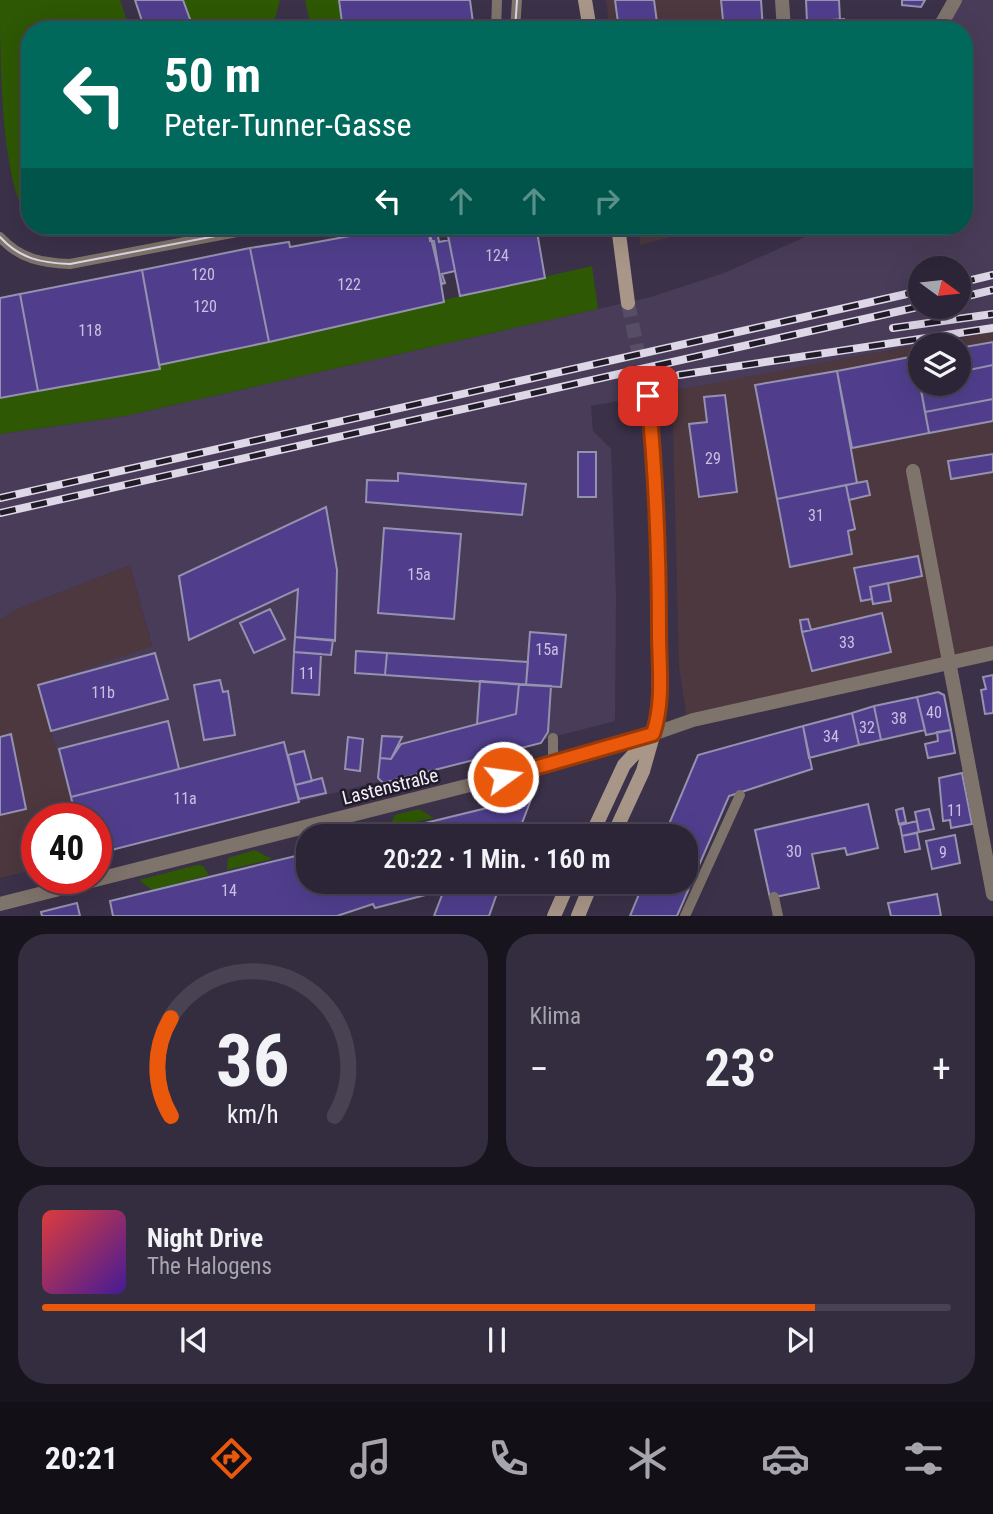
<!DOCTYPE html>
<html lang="de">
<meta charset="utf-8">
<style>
:root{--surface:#2c2537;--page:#342d3f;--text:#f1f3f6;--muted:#a6a5ad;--line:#484252;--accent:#ea580c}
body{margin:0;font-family:"Roboto Condensed",sans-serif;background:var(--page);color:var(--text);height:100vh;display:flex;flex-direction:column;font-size:26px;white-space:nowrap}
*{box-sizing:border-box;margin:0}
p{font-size:23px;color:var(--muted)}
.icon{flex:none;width:38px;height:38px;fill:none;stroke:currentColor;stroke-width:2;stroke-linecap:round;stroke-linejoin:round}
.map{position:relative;height:916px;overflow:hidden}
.sheet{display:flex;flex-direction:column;gap:18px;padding:18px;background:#18141e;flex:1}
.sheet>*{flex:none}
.top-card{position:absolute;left:21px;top:21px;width:952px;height:214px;border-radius:28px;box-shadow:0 7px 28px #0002,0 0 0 2px var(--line);background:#00695c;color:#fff;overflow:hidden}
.needle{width:46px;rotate:105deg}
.fabs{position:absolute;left:908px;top:256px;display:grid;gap:14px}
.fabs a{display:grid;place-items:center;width:63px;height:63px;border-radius:50%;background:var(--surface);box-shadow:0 7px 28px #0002,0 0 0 2px var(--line);font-size:35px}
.speed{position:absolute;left:21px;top:803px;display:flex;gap:14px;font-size:35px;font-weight:700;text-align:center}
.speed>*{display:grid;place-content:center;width:91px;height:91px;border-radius:50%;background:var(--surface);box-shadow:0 7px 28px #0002,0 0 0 2px var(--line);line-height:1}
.speed .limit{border:10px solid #d22;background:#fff;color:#111}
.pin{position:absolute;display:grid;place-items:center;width:60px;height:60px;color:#fff;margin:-30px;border-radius:14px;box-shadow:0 4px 10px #0006}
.me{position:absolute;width:77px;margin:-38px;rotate:76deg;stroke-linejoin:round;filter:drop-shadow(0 0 5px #0008)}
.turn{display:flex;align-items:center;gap:24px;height:147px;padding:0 28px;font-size:32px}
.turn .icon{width:91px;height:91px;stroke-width:2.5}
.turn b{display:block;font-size:49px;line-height:60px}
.lanes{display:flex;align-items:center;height:66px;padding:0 28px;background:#0003;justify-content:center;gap:35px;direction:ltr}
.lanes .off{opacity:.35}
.big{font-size:52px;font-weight:600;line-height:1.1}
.sheet .card{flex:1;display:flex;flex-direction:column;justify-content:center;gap:10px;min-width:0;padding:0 24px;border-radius:28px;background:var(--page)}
.sheet .dial{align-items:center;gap:0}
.dial svg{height:182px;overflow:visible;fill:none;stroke:var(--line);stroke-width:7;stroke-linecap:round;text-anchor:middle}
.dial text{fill:var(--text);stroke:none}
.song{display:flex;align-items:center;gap:21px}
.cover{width:84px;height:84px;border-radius:10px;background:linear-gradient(135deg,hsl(0 70% 55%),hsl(260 70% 35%))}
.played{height:7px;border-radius:4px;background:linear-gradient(90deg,var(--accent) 85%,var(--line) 85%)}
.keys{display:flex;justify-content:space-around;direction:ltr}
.heat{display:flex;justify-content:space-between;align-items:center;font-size:38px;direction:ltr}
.sheet .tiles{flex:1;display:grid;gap:18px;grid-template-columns:1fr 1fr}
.card:last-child{grid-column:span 2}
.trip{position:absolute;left:296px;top:824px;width:402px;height:70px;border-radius:28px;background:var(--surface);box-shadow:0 7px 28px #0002,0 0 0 2px var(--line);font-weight:600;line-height:70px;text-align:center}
.tab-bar{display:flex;height:112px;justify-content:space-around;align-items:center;background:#120f16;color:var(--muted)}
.tab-bar .icon{width:49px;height:49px}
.tab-bar .selected{color:var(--accent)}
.tab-bar b{font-size:32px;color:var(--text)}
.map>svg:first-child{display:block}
.commercial{fill:#4c383e}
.built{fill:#493c59;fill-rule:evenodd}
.green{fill:#2e5803}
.building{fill:#503e8d;stroke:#9592af;stroke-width:2}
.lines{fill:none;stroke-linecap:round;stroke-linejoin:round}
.secondary-tunnel{stroke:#574d64;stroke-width:14;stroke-dasharray:14 7;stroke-linecap:butt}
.service{stroke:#7f746b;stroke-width:10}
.minor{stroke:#7f746b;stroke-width:14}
.tertiary{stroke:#7f746b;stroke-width:14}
.secondary{stroke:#a89688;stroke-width:14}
.tram{stroke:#ddd7e8;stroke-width:2}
.rail-casing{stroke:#ddd7e8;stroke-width:8}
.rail{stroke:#201b26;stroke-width:5;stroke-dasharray:16;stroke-linecap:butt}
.route-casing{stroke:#983908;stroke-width:18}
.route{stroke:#ea580c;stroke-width:12}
.labels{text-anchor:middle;stroke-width:5;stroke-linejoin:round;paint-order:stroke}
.number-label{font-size:16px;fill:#cac1e1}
.street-label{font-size:19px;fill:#f3edfd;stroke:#201b26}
</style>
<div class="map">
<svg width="993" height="916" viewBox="0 0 993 916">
<rect width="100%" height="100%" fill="#3b3149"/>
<path class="commercial" d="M606 0H761L763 30H610Z
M638 226H715L640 245Z
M993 331V659L688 725 679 667 672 389 920 345V383H959V345H924Z
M130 565 152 647 38 685 76 819H37V869L0 878V620L13 611Z"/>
<path class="built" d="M960 0H993V331L591 406 593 431 611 449 616 594 615 721 96 854V819H76L38 685 152 646 130 565 13 611 0 620V434L125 416 651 297 724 273 830 226H964V30H944ZM920 268H959V306H920Z"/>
<path class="green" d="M0 0H120L130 30H30V220C0 187 0 52 0 0Z
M183 0H280L272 30H194Z
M305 0H358L348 26 327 30 309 19Z
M592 266 598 309 125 416 0 434V398L159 369V365Z
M419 809 434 818 389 827 395 815Z
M255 850 272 859 227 870 228 858Z
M197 865 203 866 209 875 152 890 139 880Z"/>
<path class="building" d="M135 0H183L194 30H145Z
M339 0H470L474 30H343Z
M615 0H654L658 30H619Z
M721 0H761L763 30H728V20H723Z
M806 0H839L840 20 807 22Z
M902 0H925L921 7 902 5Z
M844 19 845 30H807V22Z
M404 226H428L430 241H434L444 302 269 342 250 248 289 242 290 247Z
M428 226H436L439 242 449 240 455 271 442 274 445 283 442 284Z
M446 226H536L545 278 460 296Z
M250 248 269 342 159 365 142 270Z
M142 270 160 369 38 391 20 294Z
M20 294 38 391 0 398V298Z
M993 342V365L959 372V348Z
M920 355V379H919L915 356Z
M915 356 929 433 852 448 837 371Z
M993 365V399L925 412 919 379 920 383H959V372Z
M837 371 857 483 777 499 755 385Z
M725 395 737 492 699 497 689 424 707 422 704 397Z
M993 399V421L929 433 925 412Z
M578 452H596V497H578Z
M993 454V472L951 479 948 461Z
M398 473 526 484 522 515 366 502 367 480 398 481Z
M867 481 870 495 849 500 846 485Z
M846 485 855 529 848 531 852 554 790 567 777 499Z
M326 507 337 570 335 641 295 637 298 589 189 640 179 576Z
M384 528 461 534 454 619 378 613Z
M918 556 922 576 870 587 872 599 861 601 854 568Z
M888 583 891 601 873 604 870 587Z
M270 609 285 639 254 653 240 623Z
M882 613 891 652 812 671 802 632Z
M808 619 811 630 802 632 800 620Z
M530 632 566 635 561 687 526 685Z
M295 637 333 640 331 655 294 652Z
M356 651 387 653 385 675 355 673Z
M294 652 321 654 319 695 292 693Z
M155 653 168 699 51 731 38 685Z
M387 653 528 662 526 685 385 675Z
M993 675V713L985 714 981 690 986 689 983 677Z
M220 680 223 692 228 691 235 735 204 740 194 685Z
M480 681 519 684 516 714 477 724Z
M519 684 551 686 548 732 541 743 383 783 378 778 380 758 391 759 401 744 516 714Z
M938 692 944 695 951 730 926 735 917 697Z
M917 697 925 730 881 740 874 706Z
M874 706 881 740 859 745 852 713Z
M852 713 859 745 809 758 803 726Z
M168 721 179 769 71 797 59 749Z
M803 726 812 769 729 796 677 916H630L644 882H686V836H664L698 755Z
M951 730 955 753 928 758 925 744 938 741 937 732Z
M11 734 26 809 0 815V737Z
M382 736 402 737 391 759 380 758Z
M348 737 363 739 360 771 345 769Z
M284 742 299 802 96 854V819H76L71 797Z
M304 751 312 781 295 785 288 755Z
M962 773 972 824 951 828 950 820 943 821 939 778Z
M322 778 326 793 299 799 295 785Z
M532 797 517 836H371L376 835Z
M868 804 878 848 847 855 845 848 812 854 819 888 770 898 755 830Z
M903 808 906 822 899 824 896 810Z
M929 809 934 829 919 832 915 812Z
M917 821 919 832 902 836 900 825Z
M917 833 920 849 905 852 902 836Z
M955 835 960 863 932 869 926 841Z
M308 853V882H438L449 892 453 882H501L489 916H434L442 895 437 892 375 908 373 904 337 916H113L110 901Z
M937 894 941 916H891L888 903Z
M77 903 80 916H42L41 912Z"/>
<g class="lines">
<path class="secondary-tunnel" d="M628 303 647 396"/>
<path class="service" d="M496 30 497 0
M515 30 517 0
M0 237C20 259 42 263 70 264L268 226
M553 764V738
M774 897 778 916
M685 916 740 795"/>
<path class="minor" d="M782 0 784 30
M938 30 955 0
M913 471 993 894
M653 734 693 720 993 653"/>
<path class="tertiary" d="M0 904 553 764 653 734"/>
<path class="secondary" d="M585 0 590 30
M618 226 628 303
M591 836 624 765 652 735
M613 836 643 771 658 718V547L654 457 647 396
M554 916 569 882
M578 916 592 882"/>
<path class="tram" d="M515 30 517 0
M0 237C20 259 42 263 70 264L268 226"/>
<defs>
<path id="rail" d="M959 283 993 275
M959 298 993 290
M893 328 993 314
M679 375 993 328
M0 498 920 291
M0 513 922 306"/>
</defs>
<use href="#rail" class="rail-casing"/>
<use href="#rail" class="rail"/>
</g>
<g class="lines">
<defs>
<path id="route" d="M503 777 653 734C664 702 659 666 659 633 659 553 656 474 648 396"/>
</defs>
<use href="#route" class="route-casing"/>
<use href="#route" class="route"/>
</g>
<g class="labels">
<g class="number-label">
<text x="497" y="261">124</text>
<text x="203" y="280">120</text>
<text x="349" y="290">122</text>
<text x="205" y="312">120</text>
<text x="90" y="336">118</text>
<text x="713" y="464">29</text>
<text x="816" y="521">31</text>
<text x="419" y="580">15a</text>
<text x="847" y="648">33</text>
<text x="547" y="655">15a</text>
<text x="307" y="679">11</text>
<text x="103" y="698">11b</text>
<text x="934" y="718">40</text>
<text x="899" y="724">38</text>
<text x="867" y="733">32</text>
<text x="831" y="742">34</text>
<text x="185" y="804">11a</text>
<text x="955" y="816">11</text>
<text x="794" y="857">30</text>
<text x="943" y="858">9</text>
<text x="229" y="896">14</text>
</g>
<g class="street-label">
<text transform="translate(390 786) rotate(-14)" y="7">Lastenstraße</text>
</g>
</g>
</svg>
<div class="fabs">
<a><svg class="needle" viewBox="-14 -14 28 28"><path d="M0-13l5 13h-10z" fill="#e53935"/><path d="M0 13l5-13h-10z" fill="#a6a5ad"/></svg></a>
<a><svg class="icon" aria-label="layers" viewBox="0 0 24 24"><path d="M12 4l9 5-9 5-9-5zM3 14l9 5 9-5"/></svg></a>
</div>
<div class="speed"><div class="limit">40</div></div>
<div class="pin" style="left:648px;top:396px;background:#d93025"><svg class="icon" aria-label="arrive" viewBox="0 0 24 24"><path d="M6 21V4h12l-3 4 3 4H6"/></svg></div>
<svg class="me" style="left:503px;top:777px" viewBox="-20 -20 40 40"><circle r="17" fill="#ea580c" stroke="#fff" stroke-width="3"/><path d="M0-11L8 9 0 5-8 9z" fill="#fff"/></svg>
<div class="trip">20:22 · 1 Min. · 160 m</div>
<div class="top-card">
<div class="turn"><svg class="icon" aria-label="left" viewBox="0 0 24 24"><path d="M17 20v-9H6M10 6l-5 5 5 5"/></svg><div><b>50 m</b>Peter-Tunner-Gasse</div></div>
<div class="lanes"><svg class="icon" aria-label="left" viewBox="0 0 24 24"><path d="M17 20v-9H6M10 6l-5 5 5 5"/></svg><svg class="icon off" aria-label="ahead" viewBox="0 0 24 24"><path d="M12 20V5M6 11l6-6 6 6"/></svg><svg class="icon off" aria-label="ahead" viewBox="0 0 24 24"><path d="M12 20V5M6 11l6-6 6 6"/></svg><svg class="icon off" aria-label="right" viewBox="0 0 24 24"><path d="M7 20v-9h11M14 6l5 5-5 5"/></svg></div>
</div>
</div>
<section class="sheet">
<div class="tiles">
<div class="card dial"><svg viewBox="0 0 100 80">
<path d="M14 69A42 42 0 1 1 86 69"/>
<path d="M14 69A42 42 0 0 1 14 26" stroke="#ea580c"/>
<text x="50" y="56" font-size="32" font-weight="700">36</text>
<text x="50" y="72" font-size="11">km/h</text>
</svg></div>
<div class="card"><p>Klima</p>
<div class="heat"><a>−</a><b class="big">23°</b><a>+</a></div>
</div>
<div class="card">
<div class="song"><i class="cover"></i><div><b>Night Drive</b><p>The Halogens</p></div></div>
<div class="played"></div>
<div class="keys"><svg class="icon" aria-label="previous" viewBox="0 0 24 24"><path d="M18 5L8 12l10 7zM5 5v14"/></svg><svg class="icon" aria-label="pause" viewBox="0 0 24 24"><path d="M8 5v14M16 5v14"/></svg><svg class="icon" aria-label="next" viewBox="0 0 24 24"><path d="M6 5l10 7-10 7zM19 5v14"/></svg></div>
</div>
</div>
</section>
<nav class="tab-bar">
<b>20:21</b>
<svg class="icon selected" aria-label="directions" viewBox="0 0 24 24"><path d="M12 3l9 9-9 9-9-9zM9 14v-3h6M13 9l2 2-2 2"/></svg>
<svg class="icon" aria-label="music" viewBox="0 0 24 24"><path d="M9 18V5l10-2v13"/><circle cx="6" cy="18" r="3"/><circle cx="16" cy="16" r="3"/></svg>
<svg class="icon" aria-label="phone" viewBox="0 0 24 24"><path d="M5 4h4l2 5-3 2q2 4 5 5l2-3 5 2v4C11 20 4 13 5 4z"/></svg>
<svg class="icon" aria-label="climate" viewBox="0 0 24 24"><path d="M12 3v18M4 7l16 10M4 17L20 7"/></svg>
<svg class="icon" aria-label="car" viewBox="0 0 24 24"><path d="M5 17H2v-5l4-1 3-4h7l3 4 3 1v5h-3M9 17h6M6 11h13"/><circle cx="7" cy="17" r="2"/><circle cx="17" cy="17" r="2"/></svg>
<svg class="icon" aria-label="filters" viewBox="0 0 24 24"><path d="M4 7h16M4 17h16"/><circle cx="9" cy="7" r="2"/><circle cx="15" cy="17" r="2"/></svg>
</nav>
